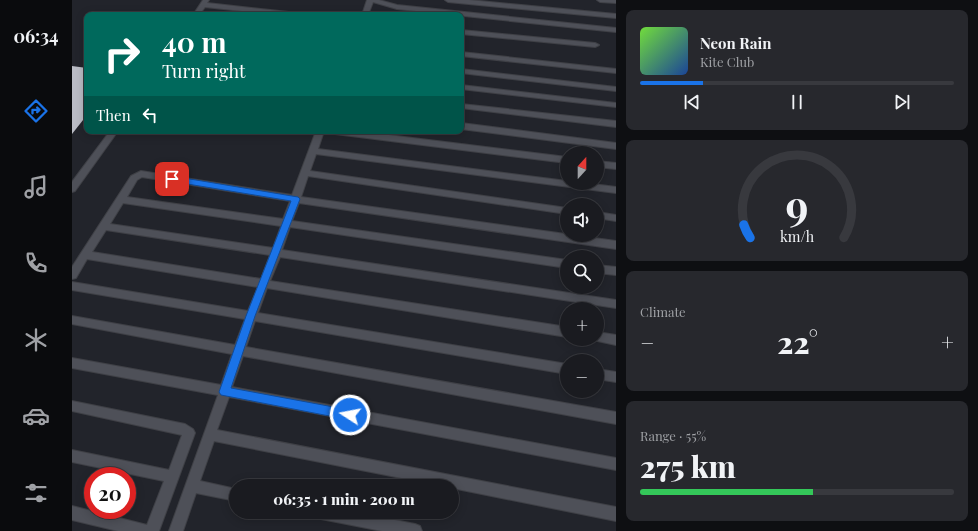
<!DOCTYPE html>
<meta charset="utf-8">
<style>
:root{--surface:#1a1b20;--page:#27282d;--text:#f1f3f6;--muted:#9fa1a5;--line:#38393e;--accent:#1a73e8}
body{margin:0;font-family:"Playfair Display",serif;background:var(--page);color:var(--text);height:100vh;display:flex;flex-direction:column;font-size:15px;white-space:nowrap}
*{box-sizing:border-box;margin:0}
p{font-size:13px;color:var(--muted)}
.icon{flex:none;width:22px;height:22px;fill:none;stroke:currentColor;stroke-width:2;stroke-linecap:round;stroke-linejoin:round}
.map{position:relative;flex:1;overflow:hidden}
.sheet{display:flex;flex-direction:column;gap:10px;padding:10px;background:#0e0f12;width:362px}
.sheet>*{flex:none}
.guide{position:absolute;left:12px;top:12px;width:380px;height:122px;border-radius:8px;box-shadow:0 2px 10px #0003,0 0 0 1px var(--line);background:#00695c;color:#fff;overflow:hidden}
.needle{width:26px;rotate:21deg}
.tools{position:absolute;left:488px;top:146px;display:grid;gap:8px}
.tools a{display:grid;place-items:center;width:44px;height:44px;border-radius:50%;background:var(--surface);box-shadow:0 2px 10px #0003,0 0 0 1px var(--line);font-size:20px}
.speed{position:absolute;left:12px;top:467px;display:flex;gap:8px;font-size:20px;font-weight:700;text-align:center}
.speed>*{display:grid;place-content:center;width:52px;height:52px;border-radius:50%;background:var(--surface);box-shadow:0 2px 10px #0003,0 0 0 1px var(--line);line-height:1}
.speed .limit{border:6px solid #d22;background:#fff;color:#111}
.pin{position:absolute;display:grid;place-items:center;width:34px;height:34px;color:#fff;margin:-17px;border-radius:8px;box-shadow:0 2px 6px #0006}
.me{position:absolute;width:44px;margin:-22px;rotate:281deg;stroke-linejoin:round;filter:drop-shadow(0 0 3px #0008)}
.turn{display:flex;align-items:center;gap:14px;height:84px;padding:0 12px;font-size:18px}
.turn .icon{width:52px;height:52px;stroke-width:2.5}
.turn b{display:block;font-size:28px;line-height:34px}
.then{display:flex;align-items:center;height:38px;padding:0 12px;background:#0003;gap:8px;font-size:15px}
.big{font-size:30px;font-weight:800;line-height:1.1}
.sheet .widget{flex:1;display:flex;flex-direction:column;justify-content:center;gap:6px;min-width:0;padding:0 14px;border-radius:8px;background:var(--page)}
.sheet .dial{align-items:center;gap:0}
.dial svg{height:104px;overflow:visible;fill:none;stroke:var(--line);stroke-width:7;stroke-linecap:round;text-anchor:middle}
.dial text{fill:var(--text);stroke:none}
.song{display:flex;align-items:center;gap:12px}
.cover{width:48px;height:48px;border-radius:6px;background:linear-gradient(135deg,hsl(100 70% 55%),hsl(220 70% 35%))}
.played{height:4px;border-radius:2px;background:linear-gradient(90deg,var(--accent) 20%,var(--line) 20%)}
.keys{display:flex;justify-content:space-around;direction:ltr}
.heat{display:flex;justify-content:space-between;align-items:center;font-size:22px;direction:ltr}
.charge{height:6px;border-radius:3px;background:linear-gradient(90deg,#34c759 55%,var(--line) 0)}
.trip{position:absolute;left:157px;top:479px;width:230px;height:40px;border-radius:20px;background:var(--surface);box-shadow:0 2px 10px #0003,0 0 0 1px var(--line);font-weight:800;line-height:40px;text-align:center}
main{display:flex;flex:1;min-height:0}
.tabs{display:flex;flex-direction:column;width:72px;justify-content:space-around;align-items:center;background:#0a0b0d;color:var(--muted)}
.tabs .icon{width:28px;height:28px}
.tabs .selected{color:var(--accent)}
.tabs b{font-size:18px;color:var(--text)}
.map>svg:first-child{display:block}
.building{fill:#babcc5}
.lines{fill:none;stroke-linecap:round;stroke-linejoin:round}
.lane-casing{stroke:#3f4046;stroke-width:2}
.lane{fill:#4e5058;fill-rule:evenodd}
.route{fill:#1a73e8;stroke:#114b97}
</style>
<main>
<nav class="tabs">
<b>06:34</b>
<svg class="icon selected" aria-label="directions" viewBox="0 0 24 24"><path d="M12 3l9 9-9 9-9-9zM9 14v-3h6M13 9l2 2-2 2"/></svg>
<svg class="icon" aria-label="music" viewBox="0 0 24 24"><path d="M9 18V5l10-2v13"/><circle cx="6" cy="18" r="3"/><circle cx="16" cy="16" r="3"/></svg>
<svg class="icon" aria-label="phone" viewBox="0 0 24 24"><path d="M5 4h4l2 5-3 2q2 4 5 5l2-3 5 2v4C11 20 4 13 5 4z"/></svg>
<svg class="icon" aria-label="climate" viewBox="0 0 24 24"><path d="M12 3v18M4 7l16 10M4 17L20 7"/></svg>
<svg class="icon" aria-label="car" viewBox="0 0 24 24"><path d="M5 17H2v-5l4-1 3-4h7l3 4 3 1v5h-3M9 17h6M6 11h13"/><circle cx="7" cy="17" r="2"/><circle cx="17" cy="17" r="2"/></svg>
<svg class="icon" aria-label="filters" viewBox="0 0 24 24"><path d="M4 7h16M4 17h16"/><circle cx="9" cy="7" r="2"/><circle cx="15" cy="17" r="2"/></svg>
</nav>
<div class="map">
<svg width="544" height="531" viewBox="0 0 544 531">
<rect width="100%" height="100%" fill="#22242b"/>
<path class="building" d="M0 66 15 68V115L0 134Z"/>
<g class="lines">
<defs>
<path id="lane" d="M131 0H137L135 3 226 13 229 15H207L133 7 127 15H121Z
M295 0H307L325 5 544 28V32L325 9 301 2 296 15H290Z
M373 0H397L544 14V18L376 2Z
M525 0H544V3L528 2Z
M389 30 523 43 527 45 523 47 389 34Z
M389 52 544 69V73L389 56Z
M389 69 544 87V91L389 73Z
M389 85 544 103V107L389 89Z
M389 104 544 121V127L389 108Z
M389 123 544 143V149L389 129Z
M38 131H46L3 191 0 192V182Z
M244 131H252L246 149 495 181V183H513L544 187V193L244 154 238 171 495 208V214L236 176 229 197 544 241V249L227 203 220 221 495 260V268L218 227 210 250 544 300V308L208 257 198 281 495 327V337L195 288 186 313 495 364V374L183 321 174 347 544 412V424L171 356 160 387 544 458V470L157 397 145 430 544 507V521L380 488V486H370L142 441 128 481 164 489V501L124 493 111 531H97L146 395 0 368V358L149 385 160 354 0 324V316L163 345 173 319 0 290V282L176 311 186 287 15 259 4 278 0 279V267L59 176 69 171 220 195ZM70 177 218 201 211 219 55 197 65 180ZM51 203 209 226 201 248 38 224ZM34 230 198 255 189 279 20 252Z
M259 131H284L495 157V163L263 134Z
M525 161 544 163V169L525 167Z
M525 212 544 215V221L525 218Z
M525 265 544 267V275L525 273Z
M525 332 544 335V345L521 340V339H525Z
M525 369 544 372V382L525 379Z
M0 401 113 424 121 429 123 433 87 531H46L0 520V506L75 525 92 481 0 462V450L97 470 110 435 0 411Z
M242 512H282L343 524 348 526 350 531H310L249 519 244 517Z"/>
</defs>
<use href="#lane" class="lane-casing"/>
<use href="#lane" class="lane"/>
</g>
<path class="route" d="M100 176 226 197 228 199 183 316 159 388 278 410 281 411 283 415 281 418 278 420 149 395 147 392 174 316 219 201 97 181 96 179Z"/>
</svg>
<div class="tools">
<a><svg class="needle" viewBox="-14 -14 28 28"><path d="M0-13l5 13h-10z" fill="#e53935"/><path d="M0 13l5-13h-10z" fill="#9fa1a5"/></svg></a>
<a><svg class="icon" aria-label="sound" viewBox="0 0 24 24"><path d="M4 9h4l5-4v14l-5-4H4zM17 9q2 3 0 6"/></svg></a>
<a><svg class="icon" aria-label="search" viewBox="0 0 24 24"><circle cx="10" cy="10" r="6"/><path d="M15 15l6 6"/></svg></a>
<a>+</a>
<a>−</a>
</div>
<div class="speed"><div class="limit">20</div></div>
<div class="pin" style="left:100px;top:179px;background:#d93025"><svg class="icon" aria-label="arrive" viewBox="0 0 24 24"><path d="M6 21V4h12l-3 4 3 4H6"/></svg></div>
<svg class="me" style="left:278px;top:415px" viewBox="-20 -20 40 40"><circle r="17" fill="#1a73e8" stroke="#fff" stroke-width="3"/><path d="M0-11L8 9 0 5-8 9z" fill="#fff"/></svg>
<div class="trip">06:35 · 1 min · 200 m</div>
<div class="guide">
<div class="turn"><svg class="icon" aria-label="right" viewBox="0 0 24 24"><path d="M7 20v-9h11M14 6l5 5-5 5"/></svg><div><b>40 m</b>Turn right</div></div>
<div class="then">Then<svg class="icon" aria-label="left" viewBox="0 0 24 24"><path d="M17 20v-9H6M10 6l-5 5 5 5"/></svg></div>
</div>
</div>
<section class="sheet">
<div class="widget">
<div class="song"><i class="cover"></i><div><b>Neon Rain</b><p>Kite Club</p></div></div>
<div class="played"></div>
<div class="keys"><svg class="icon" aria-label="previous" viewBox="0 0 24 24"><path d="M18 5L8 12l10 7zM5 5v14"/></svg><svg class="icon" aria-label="pause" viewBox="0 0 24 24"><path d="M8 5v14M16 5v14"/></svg><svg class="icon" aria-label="next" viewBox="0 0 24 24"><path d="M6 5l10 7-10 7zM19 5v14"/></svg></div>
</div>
<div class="widget dial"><svg viewBox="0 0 100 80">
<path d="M14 69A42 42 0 1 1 86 69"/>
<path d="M14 69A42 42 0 0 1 9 59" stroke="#1a73e8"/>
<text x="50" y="56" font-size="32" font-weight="700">9</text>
<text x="50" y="72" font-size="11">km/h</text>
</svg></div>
<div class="widget"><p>Climate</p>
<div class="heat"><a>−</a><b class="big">22°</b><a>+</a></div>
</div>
<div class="widget"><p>Range · 55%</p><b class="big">275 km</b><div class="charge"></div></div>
</section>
</main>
